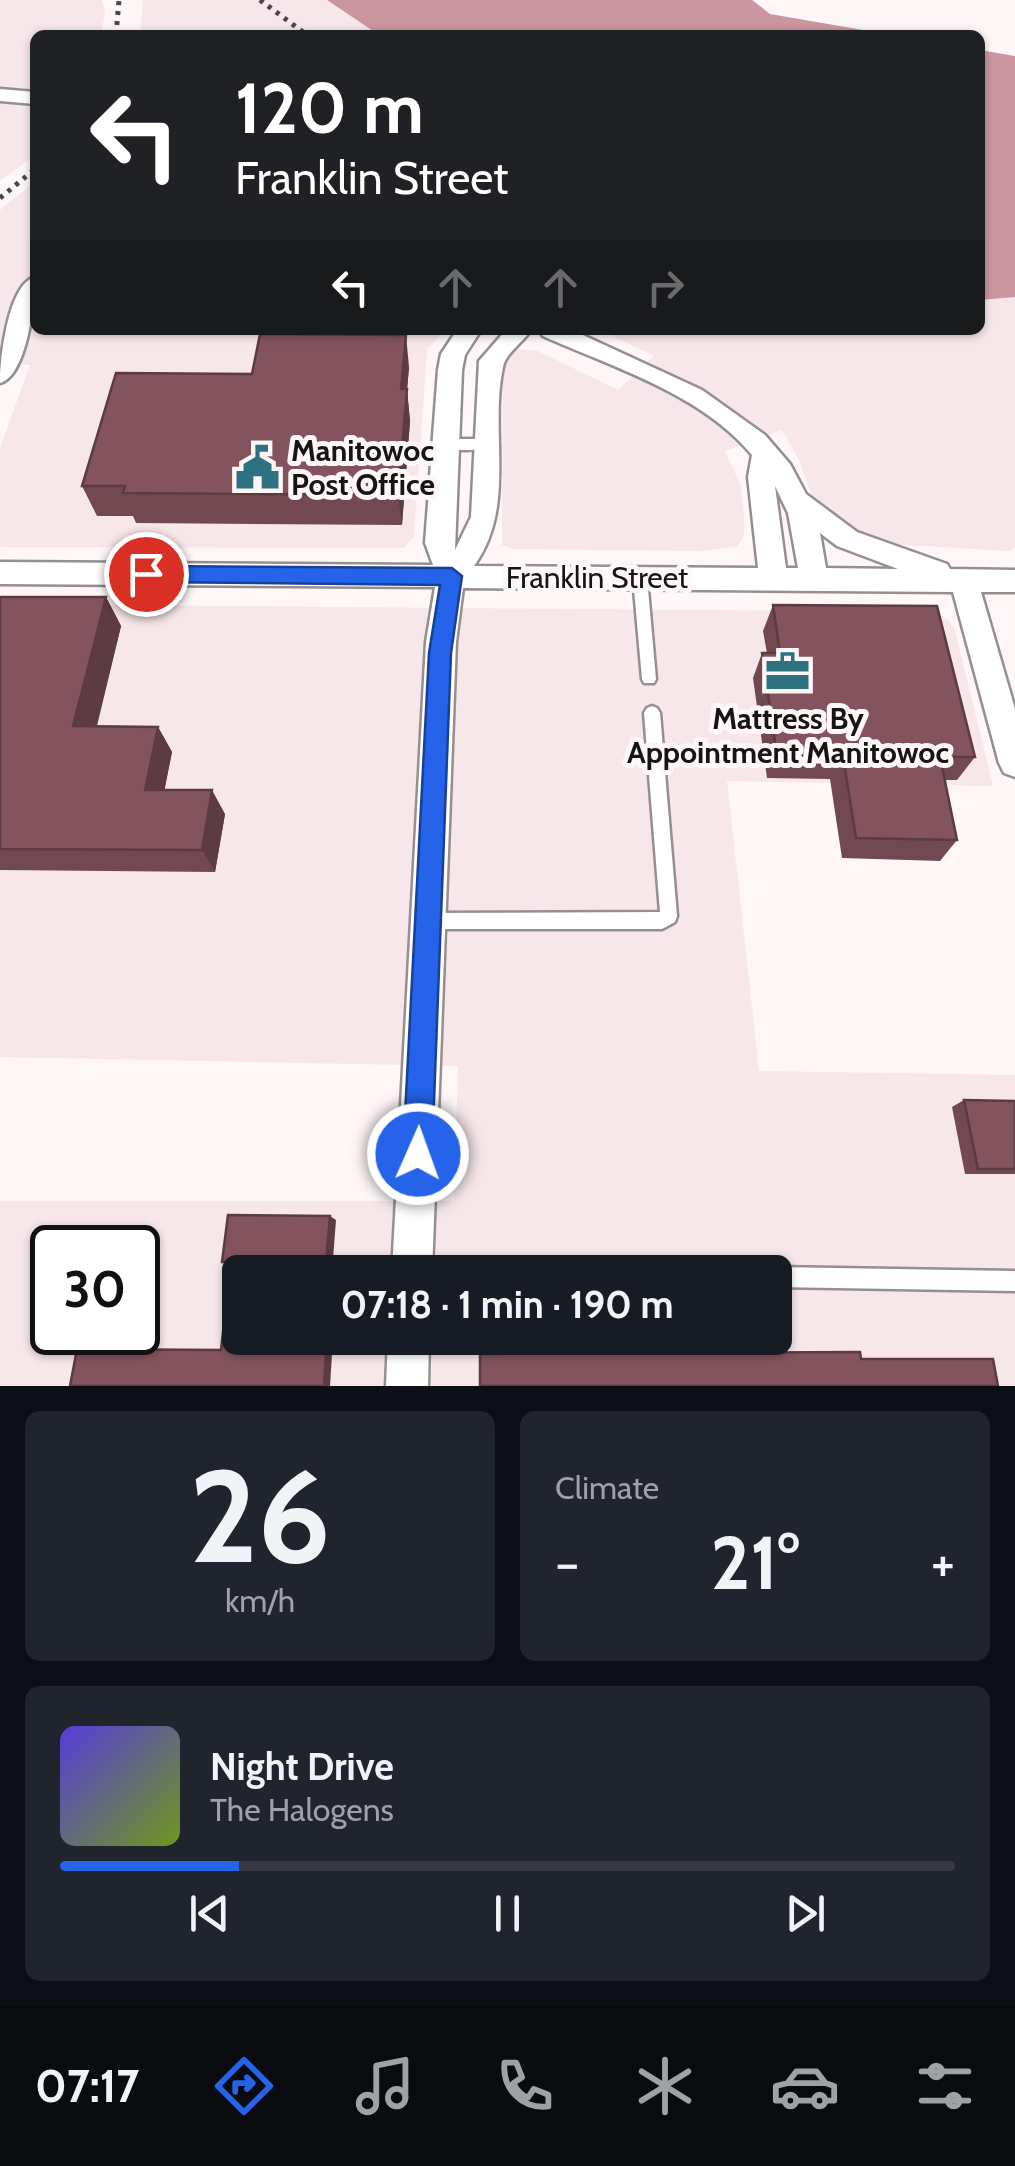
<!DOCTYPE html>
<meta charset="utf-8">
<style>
:root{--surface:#171b24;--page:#20242c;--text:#f1f3f6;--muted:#9ea1a6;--line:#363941;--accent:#2563eb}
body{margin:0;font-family:Cabin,sans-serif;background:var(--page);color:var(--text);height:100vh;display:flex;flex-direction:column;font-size:38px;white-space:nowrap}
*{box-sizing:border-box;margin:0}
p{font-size:32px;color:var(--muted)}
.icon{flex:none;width:55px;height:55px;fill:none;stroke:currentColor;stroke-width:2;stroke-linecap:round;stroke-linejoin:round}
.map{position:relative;height:1386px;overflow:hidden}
.drawer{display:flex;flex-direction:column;gap:25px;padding:25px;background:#0d0f14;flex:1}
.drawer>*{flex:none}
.hud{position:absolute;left:30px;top:30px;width:955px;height:305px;border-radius:15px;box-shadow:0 2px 8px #0004;background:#202124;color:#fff;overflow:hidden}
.speed{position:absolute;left:30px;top:1225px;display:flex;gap:20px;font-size:50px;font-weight:700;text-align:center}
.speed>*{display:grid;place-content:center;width:130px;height:130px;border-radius:50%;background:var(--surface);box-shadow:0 2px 8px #0004;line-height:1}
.speed .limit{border:5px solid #111;border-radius:15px;background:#fff;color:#111}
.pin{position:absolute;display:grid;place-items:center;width:85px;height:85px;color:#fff;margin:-42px;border:5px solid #fff;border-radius:50%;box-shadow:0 2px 10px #0007}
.me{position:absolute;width:110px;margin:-55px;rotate:2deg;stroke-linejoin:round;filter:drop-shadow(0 0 8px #0008)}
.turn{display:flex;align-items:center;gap:35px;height:210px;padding:0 40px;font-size:45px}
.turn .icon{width:130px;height:130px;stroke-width:2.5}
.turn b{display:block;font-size:70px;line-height:85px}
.lanes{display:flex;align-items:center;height:95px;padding:0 40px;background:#0003;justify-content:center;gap:50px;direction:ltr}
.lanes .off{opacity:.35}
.big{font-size:75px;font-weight:700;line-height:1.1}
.drawer .card{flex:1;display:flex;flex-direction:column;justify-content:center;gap:15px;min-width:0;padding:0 35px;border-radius:15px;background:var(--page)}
.drawer .dial{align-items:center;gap:0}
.dial b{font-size:130px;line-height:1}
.song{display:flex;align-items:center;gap:30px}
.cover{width:120px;height:120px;border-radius:15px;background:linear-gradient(135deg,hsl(250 70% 55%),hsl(80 70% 35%))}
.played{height:10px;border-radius:5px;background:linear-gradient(90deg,var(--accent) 20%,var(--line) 20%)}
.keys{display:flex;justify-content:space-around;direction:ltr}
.heat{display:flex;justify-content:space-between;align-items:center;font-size:55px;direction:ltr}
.drawer .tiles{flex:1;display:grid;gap:25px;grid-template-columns:1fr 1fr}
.card:last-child{grid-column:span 2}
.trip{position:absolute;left:222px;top:1255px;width:570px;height:100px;border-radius:15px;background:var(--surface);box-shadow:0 2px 8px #0004;font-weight:700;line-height:100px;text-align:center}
.dock{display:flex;height:160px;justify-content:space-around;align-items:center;background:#090b0e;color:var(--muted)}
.dock .icon{width:70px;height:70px}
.dock .selected{color:var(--accent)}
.dock b{font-size:45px;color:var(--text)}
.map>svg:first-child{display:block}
.built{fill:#f8e7ea;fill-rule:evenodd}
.water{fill:#cc96a0}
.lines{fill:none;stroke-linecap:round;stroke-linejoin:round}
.lane-casing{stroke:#968f90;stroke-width:5}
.street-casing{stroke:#968f90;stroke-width:5}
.lane{fill:#fff;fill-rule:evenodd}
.street{fill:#fff;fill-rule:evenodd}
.rail{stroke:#4b4748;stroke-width:5;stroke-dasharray:4 6;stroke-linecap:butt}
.wall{fill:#724851}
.shaded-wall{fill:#5c3b42}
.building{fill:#84545e;stroke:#5c3b42;stroke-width:2.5}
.route{fill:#2563eb;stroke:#184099;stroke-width:2.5}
.labels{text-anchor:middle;stroke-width:10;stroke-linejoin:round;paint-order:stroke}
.poi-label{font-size:30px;font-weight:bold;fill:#161414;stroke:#fef6f7;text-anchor:start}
.street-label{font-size:30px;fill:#161414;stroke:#fef6f7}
</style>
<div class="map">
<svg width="1015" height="1386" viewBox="0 0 1015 1386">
<rect width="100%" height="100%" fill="#fef6f7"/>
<path class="built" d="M0 0H102L105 12 101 35H35V155L0 181Z
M143 0H327L379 35H140Z
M30 185H35V330H446L427 349 414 537 404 548 0 547V448L30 365 0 364V210Z
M1015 297V547L1009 551 885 544 859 536 814 503 799 460 782 430 725 451 741 486 745 526 743 538 737 546 703 551 513 549 502 545 503 370 506 357 517 349 538 351 618 390 654 356 600 330H980V300Z
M0 604 926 612 948 620 955 630 993 786 727 781 759 1071 1015 1075V1386H0V1201H454L458 1066 0 1057ZM52 1248H138V1332H52ZM240 1272H775V1338H240Z"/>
<path class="water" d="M327 0H752L770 14 892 35H379Z
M980 50 1015 56V297L980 300Z"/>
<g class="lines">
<defs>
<path id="lane" d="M445 439H487L493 444C482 452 450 452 439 444Z
M640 572 647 578 656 679 654 683H644L642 679 633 578Z
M652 706 657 708 660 713 677 916 675 922 662 929H427L421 927 418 921 421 915 427 913 660 912 644 713 647 708Z
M415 1260 541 1262 548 1265 551 1272H406L408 1263Z
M775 1267 1015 1271V1291L775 1287V1272H767Z"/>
<path id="street" d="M0 89 35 92V104L0 101Z
M35 277C35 301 27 376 0 383 0 359 8 284 35 277Z
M457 330H481L465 355 462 370 455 550 471 517 479 361 506 330H531C523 342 505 354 503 367 489 434 517 506 474 566L758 568 748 477 752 455C702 394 612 367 543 336L539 330H572L702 390 765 435 790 464 806 494 857 532 947 564 950 569 1015 570V592H981L1015 709V777L1004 773 999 763 953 592 463 588 456 642 432 1272H392L426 642 435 587 0 584V562L433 565 425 543 438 370 441 354ZM775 486 788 513 798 568H786ZM820 533 837 546 898 569 826 568Z
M388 1338H429L428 1386H386Z"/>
</defs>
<use href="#lane" class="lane-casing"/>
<use href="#street" class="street-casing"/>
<use href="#lane" class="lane"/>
<use href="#street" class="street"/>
<path class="rail" d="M260 0 307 35
M116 35 119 0
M0 198 35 169"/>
</g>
<path class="wall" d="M409 367 407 390 410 421 402 525 136 523 133 516H97L82 486 252 374Z
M0 597H106L121 626 97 726 158 727 172 752 164 790 225 814 215 872 0 870Z
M773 605 975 757 957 780H945L957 840 940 861 842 858 830 779 767 778 753 678 762 653H767L763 631Z
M964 1100 1015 1101V1174H965L952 1107Z"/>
<path class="shaded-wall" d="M406 335 409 367 407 390 410 421 402 525 398 495 401 389Z
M106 597 121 626 90 752 73 726Z
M158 727 172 752 160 813 145 790Z
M212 790 225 814 215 872 202 850Z
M330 1216 336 1220 332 1272H325Z
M327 1338H333L330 1386H324Z"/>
<path class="building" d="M260 334 406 335 401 389H407L398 495 123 493 125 486H82L116 373 252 374Z
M0 597H106L73 726 158 727 145 790H212L202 850 0 849Z
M773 605 937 606 975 757H940L957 840 856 838 843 756 777 755 762 653H780Z
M964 1100 1015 1101V1169H978Z
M228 1215 330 1216 325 1272H240V1338H327L324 1386H70L77 1349 221 1350 231 1262H222Z
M860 1352 861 1359H993L998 1386H480V1354Z"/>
<path class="route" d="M146 566 452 568 462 576 451 653 432 1154 428 1164 418 1168 407 1164 403 1154 429 653 440 585 146 582 136 574Z"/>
<defs>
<symbol id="civic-bare" viewBox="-9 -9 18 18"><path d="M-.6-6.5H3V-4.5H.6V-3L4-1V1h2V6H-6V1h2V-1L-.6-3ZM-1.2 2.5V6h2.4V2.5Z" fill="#2e7282" stroke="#fef6f7" stroke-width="2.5" paint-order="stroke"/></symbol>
<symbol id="office-bare" viewBox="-9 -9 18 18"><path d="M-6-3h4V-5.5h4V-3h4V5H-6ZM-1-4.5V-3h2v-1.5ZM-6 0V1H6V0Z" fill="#2e7282" stroke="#fef6f7" stroke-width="2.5" paint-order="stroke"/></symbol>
</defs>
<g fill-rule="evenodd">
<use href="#civic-bare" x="226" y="436" width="63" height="63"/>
<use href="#office-bare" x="756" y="640" width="63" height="63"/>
</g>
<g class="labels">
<g class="poi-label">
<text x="291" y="461">Manitowoc<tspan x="291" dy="34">Post Office</tspan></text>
<text x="788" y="729" text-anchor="middle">Mattress By<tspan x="788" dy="34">Appointment Manitowoc</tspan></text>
</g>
<g class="street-label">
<text x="597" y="588">Franklin Street</text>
</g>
</g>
</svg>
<div class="speed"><div class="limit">30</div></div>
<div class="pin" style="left:146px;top:574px;background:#d93025"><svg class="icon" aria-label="arrive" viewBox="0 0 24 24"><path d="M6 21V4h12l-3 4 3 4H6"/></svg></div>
<svg class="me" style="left:418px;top:1154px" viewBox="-20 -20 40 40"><circle r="17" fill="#2563eb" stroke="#fff" stroke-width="3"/><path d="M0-11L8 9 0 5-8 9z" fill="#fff"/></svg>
<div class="trip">07:18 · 1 min · 190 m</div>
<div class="hud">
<div class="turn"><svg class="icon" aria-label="left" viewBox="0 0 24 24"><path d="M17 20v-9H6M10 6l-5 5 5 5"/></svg><div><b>120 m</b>Franklin Street</div></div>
<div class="lanes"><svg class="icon" aria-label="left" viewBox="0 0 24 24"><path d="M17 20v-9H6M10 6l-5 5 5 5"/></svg><svg class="icon off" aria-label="ahead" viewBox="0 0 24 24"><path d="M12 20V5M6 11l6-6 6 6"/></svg><svg class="icon off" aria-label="ahead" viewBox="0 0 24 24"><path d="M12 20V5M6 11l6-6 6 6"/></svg><svg class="icon off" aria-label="right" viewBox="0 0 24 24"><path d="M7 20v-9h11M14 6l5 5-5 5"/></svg></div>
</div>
</div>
<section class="drawer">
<div class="tiles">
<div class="card dial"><b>26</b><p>km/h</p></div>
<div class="card"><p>Climate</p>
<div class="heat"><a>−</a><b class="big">21°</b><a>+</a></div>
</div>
<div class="card">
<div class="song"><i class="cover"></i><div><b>Night Drive</b><p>The Halogens</p></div></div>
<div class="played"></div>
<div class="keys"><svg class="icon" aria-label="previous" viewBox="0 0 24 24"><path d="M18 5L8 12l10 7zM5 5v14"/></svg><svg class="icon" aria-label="pause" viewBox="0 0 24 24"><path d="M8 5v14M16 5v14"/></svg><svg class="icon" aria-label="next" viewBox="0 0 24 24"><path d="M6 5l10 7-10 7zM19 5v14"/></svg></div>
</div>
</div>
</section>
<nav class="dock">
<b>07:17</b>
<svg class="icon selected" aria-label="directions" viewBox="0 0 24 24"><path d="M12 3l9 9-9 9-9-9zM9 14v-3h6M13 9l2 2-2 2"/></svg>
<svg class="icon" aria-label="music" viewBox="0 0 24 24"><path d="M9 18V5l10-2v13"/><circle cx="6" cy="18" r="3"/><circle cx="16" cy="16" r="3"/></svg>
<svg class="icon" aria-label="phone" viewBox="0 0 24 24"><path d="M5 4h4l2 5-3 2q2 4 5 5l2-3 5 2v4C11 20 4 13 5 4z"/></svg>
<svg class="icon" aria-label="climate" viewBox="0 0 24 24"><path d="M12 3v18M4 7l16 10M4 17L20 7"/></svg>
<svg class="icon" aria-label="car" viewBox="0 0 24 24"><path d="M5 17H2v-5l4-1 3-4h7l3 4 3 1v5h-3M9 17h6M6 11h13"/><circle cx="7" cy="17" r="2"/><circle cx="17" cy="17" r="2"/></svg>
<svg class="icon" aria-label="filters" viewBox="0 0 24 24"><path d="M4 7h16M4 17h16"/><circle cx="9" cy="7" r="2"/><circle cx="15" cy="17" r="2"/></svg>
</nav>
